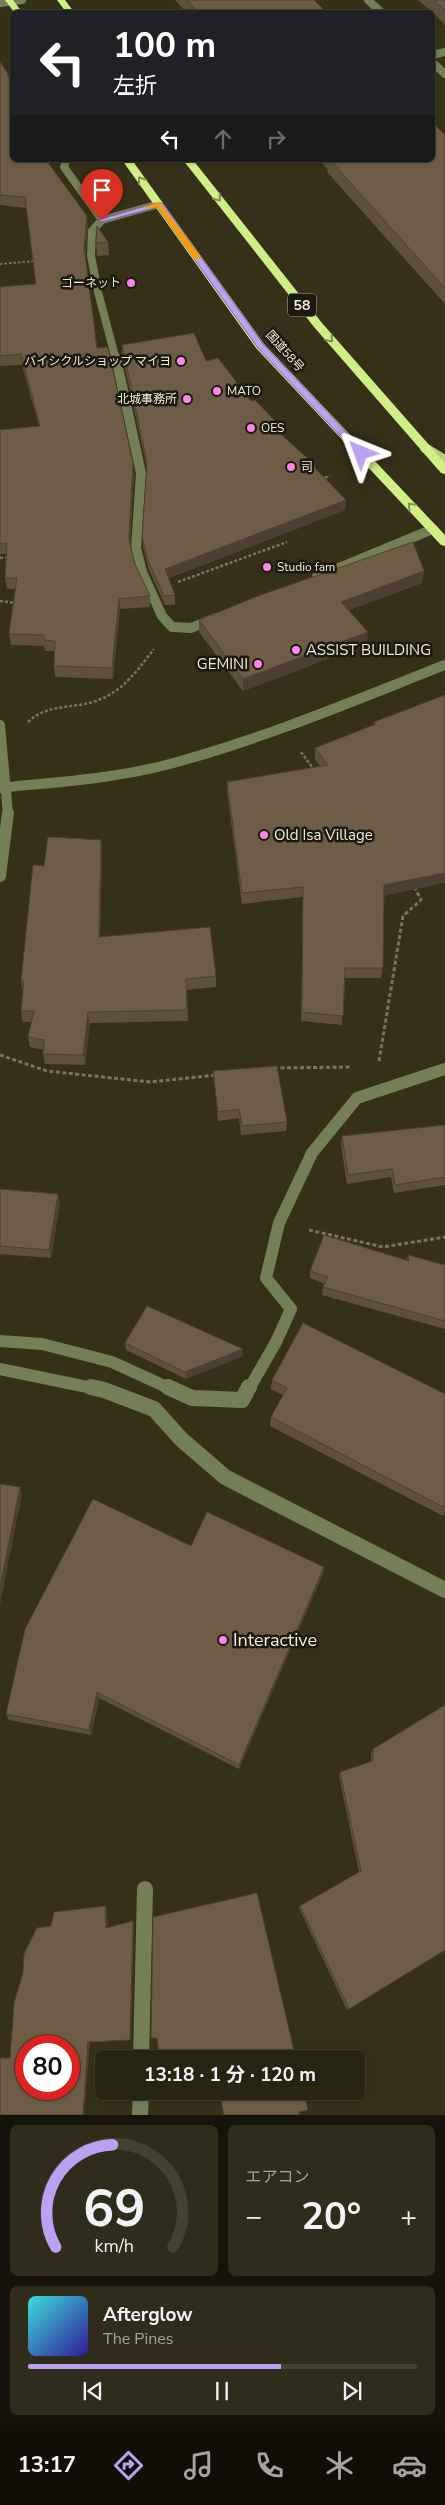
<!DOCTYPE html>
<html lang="ja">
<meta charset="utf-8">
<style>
:root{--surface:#282412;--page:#302c1b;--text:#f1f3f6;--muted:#a5a49f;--line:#444132;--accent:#bca0f2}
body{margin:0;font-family:"Nunito Sans","Noto Sans JP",sans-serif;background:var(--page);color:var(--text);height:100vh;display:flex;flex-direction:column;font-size:19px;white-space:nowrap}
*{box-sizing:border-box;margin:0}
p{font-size:16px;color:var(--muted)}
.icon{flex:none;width:28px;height:28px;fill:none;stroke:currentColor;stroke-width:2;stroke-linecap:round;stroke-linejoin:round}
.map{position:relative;height:2115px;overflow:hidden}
.drawer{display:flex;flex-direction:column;gap:10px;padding:10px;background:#16140a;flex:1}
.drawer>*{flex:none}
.top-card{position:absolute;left:10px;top:10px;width:425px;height:152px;border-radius:8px;box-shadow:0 1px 4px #0004,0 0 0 1px var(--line);background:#202124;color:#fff;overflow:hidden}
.speed{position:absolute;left:15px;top:2035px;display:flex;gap:10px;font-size:25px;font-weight:700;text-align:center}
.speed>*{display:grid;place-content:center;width:65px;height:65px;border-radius:50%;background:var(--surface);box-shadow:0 1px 4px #0004,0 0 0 1px var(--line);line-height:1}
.speed .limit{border:8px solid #d22;background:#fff;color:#111}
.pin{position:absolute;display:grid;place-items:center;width:42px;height:42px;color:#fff;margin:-51px -21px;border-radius:50% 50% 50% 0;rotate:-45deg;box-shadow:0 0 5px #0007}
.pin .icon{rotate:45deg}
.me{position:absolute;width:55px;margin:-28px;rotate:316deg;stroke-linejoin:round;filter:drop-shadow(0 0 4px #0008)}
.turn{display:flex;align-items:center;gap:18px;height:105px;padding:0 20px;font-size:22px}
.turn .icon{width:65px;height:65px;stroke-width:2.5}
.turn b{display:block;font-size:35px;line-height:42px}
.lanes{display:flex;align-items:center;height:48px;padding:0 20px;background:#0003;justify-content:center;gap:25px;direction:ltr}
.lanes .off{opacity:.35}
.big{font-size:38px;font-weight:700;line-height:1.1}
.drawer .card{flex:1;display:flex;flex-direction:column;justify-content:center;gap:8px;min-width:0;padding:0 18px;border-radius:8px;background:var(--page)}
.drawer .dial{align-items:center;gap:0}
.dial svg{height:130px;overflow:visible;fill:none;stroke:var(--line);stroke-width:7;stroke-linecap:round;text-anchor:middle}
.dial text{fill:var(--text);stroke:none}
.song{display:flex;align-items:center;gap:15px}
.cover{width:60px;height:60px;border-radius:8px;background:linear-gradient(135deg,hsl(180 70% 55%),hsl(250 70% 35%))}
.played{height:5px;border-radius:2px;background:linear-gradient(90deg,var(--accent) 65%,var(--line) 65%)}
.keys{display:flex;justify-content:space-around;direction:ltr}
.heat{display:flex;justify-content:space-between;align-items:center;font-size:28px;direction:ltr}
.drawer .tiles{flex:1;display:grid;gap:10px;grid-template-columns:1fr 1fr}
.card:last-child{grid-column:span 2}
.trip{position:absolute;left:95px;top:2050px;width:270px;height:50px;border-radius:8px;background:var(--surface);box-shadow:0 1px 4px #0004,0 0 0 1px var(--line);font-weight:700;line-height:50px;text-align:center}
.menu{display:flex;height:80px;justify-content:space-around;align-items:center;background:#100e07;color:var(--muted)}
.menu .icon{width:35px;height:35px}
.menu .current{color:var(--accent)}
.menu b{font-size:22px;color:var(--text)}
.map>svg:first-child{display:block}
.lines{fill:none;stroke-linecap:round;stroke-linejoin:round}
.path-far2{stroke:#797460;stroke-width:2;stroke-dasharray:2.5 2;stroke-linecap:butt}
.path-far1{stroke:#797460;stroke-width:2.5;stroke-dasharray:3 2;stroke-linecap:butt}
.path{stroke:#797460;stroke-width:3;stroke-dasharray:4 2.5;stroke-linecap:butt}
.minor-far3{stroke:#747f57;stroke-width:8}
.minor-far2{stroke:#747f57;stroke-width:10}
.minor-far1{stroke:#747f57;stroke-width:12}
.minor{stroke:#747f57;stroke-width:16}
.major{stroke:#b7ce79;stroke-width:10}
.highway{fill:#d1ed86;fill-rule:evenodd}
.wall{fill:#5f4f3d}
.shaded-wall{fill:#4d4032}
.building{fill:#6e5c47;stroke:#4d4032;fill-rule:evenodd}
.oneway{stroke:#7f8d50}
.route{fill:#bca0f2;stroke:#7a689d}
.slow{fill:#f59e0b}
.poi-dot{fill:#f987e9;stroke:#1b180e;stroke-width:2}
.labels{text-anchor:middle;stroke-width:5;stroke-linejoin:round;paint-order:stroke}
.far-poi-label{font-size:12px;fill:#f1eedf;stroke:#1b180e;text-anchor:start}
.far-street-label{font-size:12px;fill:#f1eedf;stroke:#1b180e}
.shield{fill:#1b180e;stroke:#b1aea0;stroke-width:1}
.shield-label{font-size:14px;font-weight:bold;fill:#f1eedf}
.poi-label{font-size:15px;fill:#f1eedf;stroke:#1b180e;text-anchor:start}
.near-poi-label{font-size:18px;fill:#f1eedf;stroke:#1b180e;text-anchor:start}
</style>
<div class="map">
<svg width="445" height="2115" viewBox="0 0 445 2115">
<rect width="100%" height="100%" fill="#363018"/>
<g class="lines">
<path class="path-far2" d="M0 264 35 261"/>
<path class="path-far1" d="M320 479 330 476
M0 558 9 557
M178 582 287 542
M0 601 17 603
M28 722C49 702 76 710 101 699 124 690 139 668 154 649
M301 752 315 771"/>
<path class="path" d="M0 1055 47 1071 150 1082 216 1075
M379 1061 403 916 421 900 414 886
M274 1068 350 1067
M309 1230 383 1247 445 1237"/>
<path class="minor-far3" d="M368 0 381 12
M0 3 22 0
M432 55 445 52
M432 62 445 74
M66 160 64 167 102 220
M116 360 98 292 91 256 92 231 102 220 159 204"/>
<path class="minor-far2" d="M116 358 141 473 136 548 142 572 162 616 172 627 191 628 215 618
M317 577 433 529
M0 725 8 814
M0 788C55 782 112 779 166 765 261 740 353 701 445 665"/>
<path class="minor-far1" d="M0 876 8 813
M0 1341 42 1344 112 1362 171 1389
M0 1369 97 1389
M249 1389 276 1342 291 1309 266 1278 279 1223 312 1153 357 1098 445 1069"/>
<path class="minor" d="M91 1387 104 1390 154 1409 181 1439 225 1477 445 1590
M168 1387 192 1398 242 1400 249 1387
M141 2059 145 1889
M140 2115 141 2091"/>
<path class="major" d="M425 448 445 460"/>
<path class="highway" d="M5 0H13L22 12H14Z
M57 0H65L74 12H66Z
M122 160H132L264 344 445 535V546L441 545 256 348Z
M183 160H193L322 323 445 463V474L441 473 314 327Z"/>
</g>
<path class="wall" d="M175 0H314L326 12H186Z
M418 0H445V25L432 12Z
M0 62 12 160 88 226 85 255 97 348 134 474 130 543 135 564 150 596V607L120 609 113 679 55 677 54 666V651H45L44 646 11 645 9 634 15 589H7L5 578 7 554H0V498L39 426 22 365 0 366V287L36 284 26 208 0 205Z
M445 135V304L327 172 328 170 319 160H432Z
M108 242 109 255 97 256 96 243Z
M122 345 206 361 251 401 281 434 315 465V468L346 500 345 510 169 578 175 595V605H165L149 570 143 547 142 538 147 468 122 355Z
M424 571 422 583 349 610 367 644 243 691 199 632V620Z
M445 695 384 895 383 968 381 978H345L342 1025 301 1021 303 897 242 904 227 792V782L320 766 315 759V748L374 725V722Z
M101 840 102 852 100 937 216 976V987L187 990 188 1021 90 1023 85 1065 45 1064 43 1054 44 1050 30 1047 28 1037 31 1022H23L21 1011 23 992 21 981 44 866Z
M213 1071 287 1122 286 1131 241 1135 239 1118 218 1121 214 1080Z
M445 1125V1185L394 1193 391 1177 347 1184 341 1145 342 1136Z
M0 1189 60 1202 51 1258 0 1254Z
M408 1255 445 1265V1329L322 1295 323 1287 325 1284 310 1278V1271L407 1260Z
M125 1343 243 1349V1356L186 1379 126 1350Z
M272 1380 445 1394V1512L443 1516 270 1426 271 1417 283 1395 271 1389Z
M191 1546 324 1567 323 1574 239 1769 99 1698 91 1735 9 1720 6 1714Z
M373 1749 445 1950 347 2010 299 1908 300 1906 359 1872 339 1776 340 1772 371 1762V1754Z"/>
<path class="shaded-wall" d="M87 216 88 226 85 257 84 246Z
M281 427V437L275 429Z
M133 463 134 474 129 549V539Z
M346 500 345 510 166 579 165 569Z
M424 571 422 583 340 613 341 602Z
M119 599 120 609 113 679 112 668Z
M368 632 367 644 243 691V679Z
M101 840 102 852 100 948 99 937Z
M445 873V883L383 896 384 885Z
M88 1012 90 1023 85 1065 83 1055Z
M58 1194 60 1202 51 1258 49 1250Z
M243 1349V1356L186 1379 185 1372Z
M20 1487 22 1494 0 1605V1587Z
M324 1567 323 1574 239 1769V1765Z
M97 1692 99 1698 91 1735 89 1730Z
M105 1906 107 1908 108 1929 106 1928Z
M133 1921 134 1923 131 2040H130Z
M88 2042H90L84 2115H83Z"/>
<path class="building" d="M187 0H314L326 12H199Z
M434 0H445V10Z
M0 62 7 72 12 88V160H46L87 216 84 246 97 348 108 347 133 463 129 539 135 564 150 596 119 599 112 668 54 666 55 641 44 640V635L9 634 17 578H5L7 543 0 544V430L40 426 21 354 0 356V287L36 284 25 197 0 195Z
M432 122 445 135V288L330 160H432Z
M97 226 108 242 96 243Z
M194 333 206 361 218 358 251 401 255 400 281 427 275 429 315 465 313 466 346 500 165 569 175 595 164 596 148 560 142 538 147 462 122 345Z
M413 542 424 571 341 602 368 632 243 679 199 620 258 596Z
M445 695V873L384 885 383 968H345L343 1016 302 1012 303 887 242 893 227 782 328 765 315 748 376 724 374 722Z
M48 837 101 840 99 937 210 927 216 976 186 979 187 1010 88 1012 83 1055 43 1054 44 1040 28 1037 34 1011H21L24 981H21L33 865 44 866Z
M277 1066 287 1122 242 1126 239 1109 218 1112 213 1071Z
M445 1125V1177L395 1185 392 1169 348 1175 342 1136Z
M0 1189 58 1194 49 1250 0 1246Z
M324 1235 409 1261 408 1255 445 1265V1321L323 1287 328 1277 310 1271Z
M147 1306 243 1349 185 1372 125 1343Z
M303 1323 445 1394V1508L271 1417 287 1388 272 1380Z
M0 1484 20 1487 0 1587Z
M93 1499 191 1546 207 1512 324 1567 239 1765 97 1692 89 1730 6 1714 25 1629Z
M445 1705V1950L349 2009 300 1906 361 1871 340 1772 373 1761V1749Z
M257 1893 296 2059H159L157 2038H151L153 1917Z
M105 1906 106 1928 133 1921 130 2040 88 2042 83 2115H0V2058H10L14 2003 23 1973 24 1954 37 1928 51 1926 54 1912ZM26 2046H69V2089H26Z
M219 2091H304L308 2110 299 2112V2115H224Z"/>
<defs><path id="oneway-chevron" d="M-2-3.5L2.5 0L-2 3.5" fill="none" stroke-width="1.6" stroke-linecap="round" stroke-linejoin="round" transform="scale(1.25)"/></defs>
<g class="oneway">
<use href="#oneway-chevron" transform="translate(141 180) rotate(-126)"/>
<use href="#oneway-chevron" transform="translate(218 198) rotate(51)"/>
<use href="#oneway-chevron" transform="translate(330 339) rotate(49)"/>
<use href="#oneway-chevron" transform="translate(411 506) rotate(-133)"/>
</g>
<path class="route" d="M156 203H162L263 344 364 451V455H358L258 348 157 207 102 222 98 220Z"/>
<path class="slow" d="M159 202 200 256V259H194L157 207 149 209 145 207Z"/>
<g class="poi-dot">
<circle cx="131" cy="283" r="5"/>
<circle cx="181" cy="361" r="5"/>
<circle cx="217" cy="391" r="5"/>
<circle cx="187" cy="399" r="5"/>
<circle cx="251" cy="428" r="5"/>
<circle cx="291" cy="467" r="5"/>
<circle cx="267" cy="567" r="5"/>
<circle cx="296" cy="650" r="5"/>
<circle cx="258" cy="664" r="5"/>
<circle cx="264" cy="835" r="5"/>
<circle cx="223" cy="1640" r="5"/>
</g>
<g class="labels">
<g class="far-poi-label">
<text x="121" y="287" text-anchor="end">ゴーネット</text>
<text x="171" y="365" text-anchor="end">バイシクルショップ マイヨ</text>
<text x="227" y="395">MATO</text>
<text x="177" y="403" text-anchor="end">北城事務所</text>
<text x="261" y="432">OES</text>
<text x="301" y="471">司</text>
<text x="277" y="571">Studio fam</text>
</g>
<g class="far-street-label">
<text transform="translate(285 351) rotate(48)" y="4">国道58号</text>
</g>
<rect class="shield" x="288" y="293.5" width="28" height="23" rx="4"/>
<g class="shield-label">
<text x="302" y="310">58</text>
</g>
<g class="poi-label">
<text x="306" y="655">ASSIST BUILDING</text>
<text x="248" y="669" text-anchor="end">GEMINI</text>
<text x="274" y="840">Old Isa Village</text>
</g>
<g class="near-poi-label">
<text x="233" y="1646">Interactive</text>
</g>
</g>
</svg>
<div class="speed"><div class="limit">80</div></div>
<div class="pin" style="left:102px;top:220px;background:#d93025"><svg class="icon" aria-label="arrive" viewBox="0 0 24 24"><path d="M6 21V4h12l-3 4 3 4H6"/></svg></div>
<svg class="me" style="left:361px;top:453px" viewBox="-20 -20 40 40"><path d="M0-17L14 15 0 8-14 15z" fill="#bca0f2" stroke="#fff" stroke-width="4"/></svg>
<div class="trip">13:18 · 1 分 · 120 m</div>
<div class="top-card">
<div class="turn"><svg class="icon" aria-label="left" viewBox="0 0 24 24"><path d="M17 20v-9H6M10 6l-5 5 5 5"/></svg><div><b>100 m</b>左折</div></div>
<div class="lanes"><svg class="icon" aria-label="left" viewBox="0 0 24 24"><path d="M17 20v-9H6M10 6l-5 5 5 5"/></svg><svg class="icon off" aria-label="ahead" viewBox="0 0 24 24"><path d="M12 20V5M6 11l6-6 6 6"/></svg><svg class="icon off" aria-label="right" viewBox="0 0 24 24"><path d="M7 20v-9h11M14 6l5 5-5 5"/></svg></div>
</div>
</div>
<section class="drawer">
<div class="tiles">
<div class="card dial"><svg viewBox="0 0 100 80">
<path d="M14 69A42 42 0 1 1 86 69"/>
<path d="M14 69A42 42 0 0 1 49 6" stroke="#bca0f2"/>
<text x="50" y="56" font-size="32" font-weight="700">69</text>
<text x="50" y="72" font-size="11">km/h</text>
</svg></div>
<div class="card"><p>エアコン</p>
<div class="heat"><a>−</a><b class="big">20°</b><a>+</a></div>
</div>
<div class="card">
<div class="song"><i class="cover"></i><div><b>Afterglow</b><p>The Pines</p></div></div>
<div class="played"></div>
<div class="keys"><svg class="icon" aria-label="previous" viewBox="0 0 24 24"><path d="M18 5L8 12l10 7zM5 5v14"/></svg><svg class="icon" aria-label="pause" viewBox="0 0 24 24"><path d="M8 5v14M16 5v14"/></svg><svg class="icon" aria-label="next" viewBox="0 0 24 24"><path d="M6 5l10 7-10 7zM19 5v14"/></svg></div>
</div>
</div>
</section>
<nav class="menu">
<b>13:17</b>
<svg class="icon current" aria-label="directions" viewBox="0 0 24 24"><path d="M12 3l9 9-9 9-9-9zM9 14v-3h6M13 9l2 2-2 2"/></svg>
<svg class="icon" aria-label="music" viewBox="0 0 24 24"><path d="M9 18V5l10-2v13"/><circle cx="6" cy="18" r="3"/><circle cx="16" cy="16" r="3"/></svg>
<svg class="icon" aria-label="phone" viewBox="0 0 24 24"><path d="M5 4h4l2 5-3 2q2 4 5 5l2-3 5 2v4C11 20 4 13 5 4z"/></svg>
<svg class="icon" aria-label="climate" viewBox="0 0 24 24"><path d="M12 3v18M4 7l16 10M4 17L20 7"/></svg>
<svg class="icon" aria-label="car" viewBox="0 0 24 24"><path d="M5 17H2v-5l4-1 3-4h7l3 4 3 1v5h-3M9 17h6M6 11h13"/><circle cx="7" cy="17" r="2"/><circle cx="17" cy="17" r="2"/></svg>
</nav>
